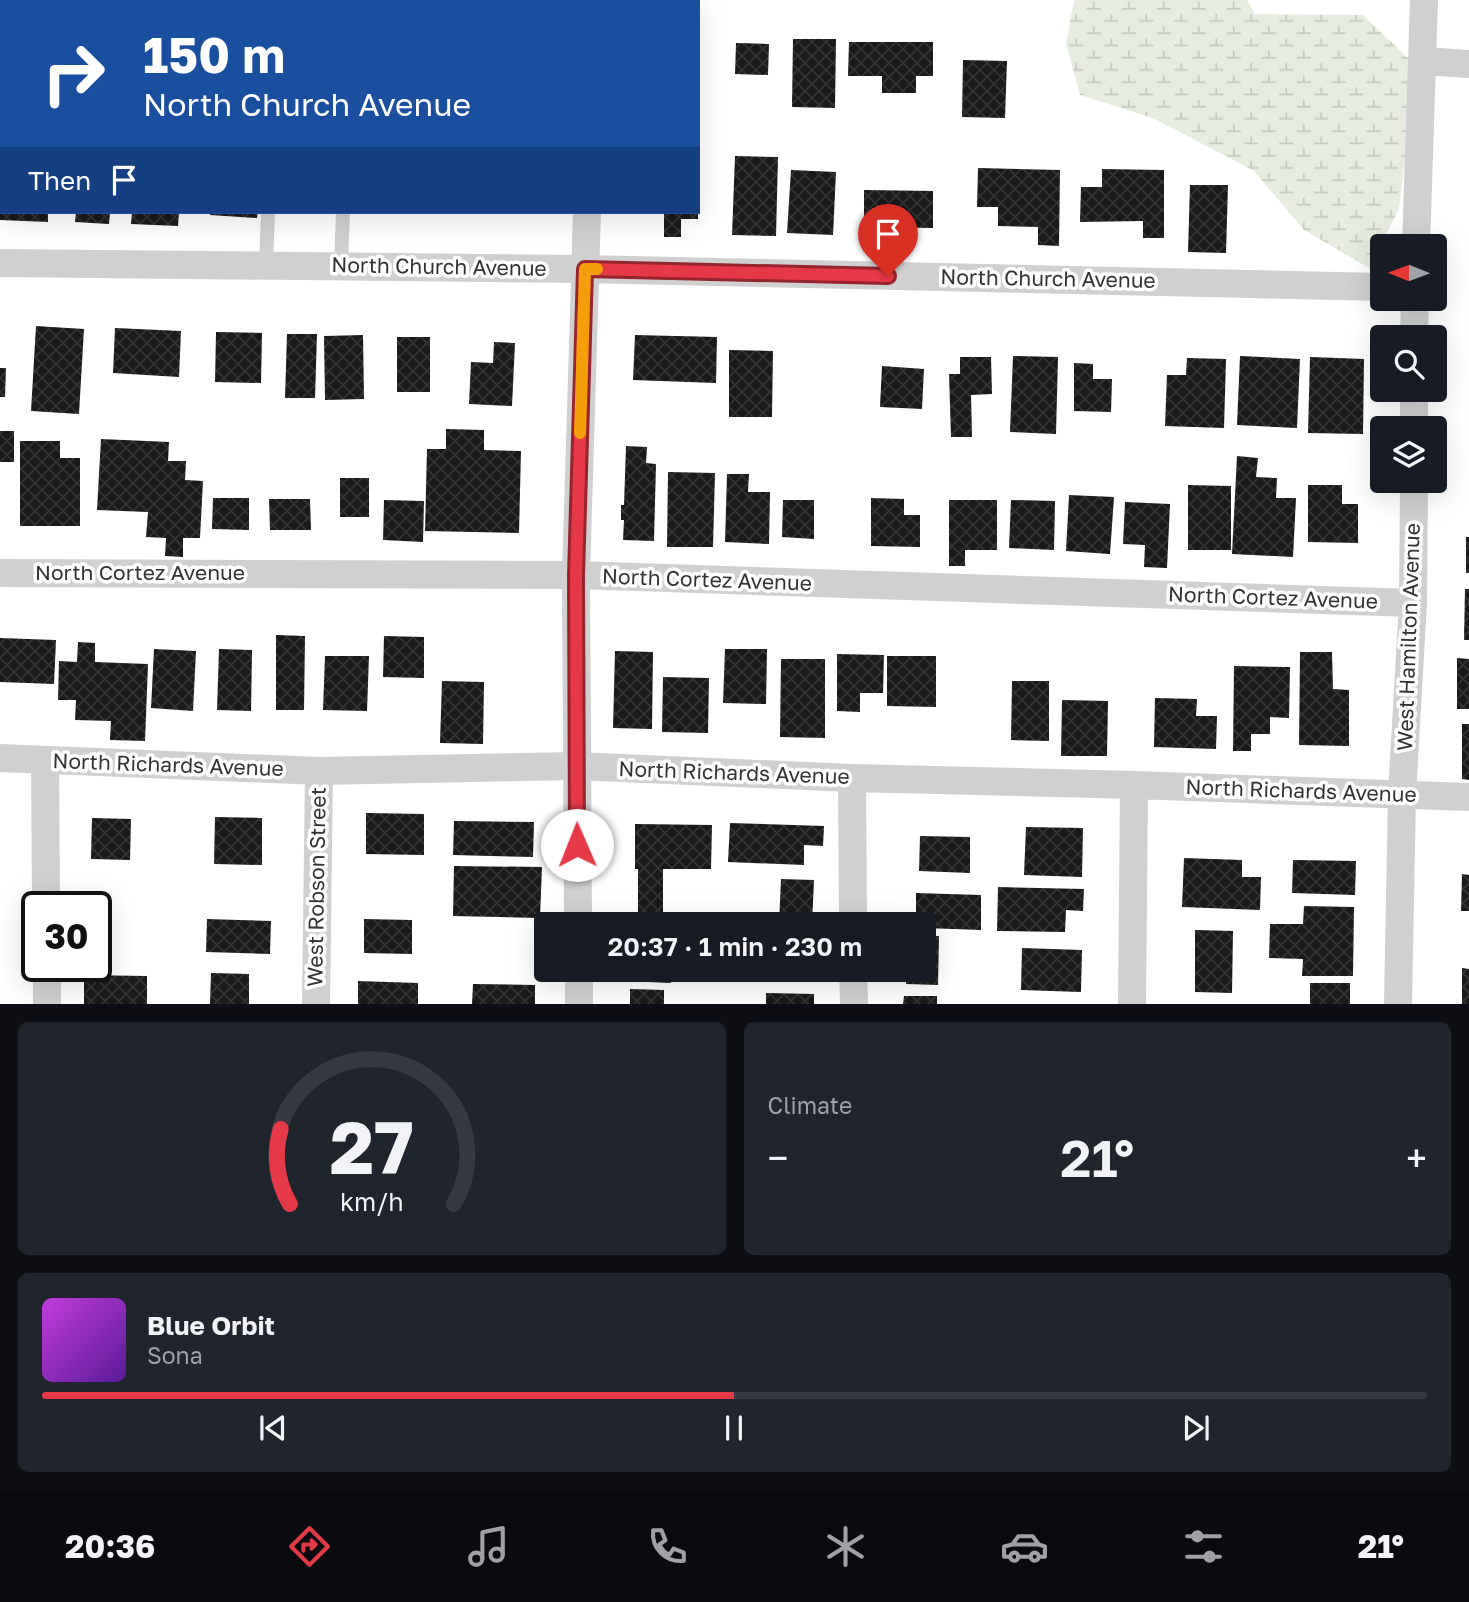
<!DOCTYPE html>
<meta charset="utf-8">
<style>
:root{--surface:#171b24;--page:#20242c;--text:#f1f3f6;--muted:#9ea1a6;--line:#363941;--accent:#e63946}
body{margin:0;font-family:"Golos Text",sans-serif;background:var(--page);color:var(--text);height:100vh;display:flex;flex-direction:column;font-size:26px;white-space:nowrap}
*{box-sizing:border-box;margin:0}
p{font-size:23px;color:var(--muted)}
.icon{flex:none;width:38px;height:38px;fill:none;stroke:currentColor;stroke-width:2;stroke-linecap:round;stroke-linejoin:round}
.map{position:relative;height:1004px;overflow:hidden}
.side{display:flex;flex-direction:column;gap:18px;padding:18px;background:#0d0f14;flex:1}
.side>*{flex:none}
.hud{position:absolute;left:0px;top:0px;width:700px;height:214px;box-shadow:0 7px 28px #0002;background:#1a4fa0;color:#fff;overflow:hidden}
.needle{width:46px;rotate:271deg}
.controls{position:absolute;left:1370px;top:234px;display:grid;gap:14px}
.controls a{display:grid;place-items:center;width:77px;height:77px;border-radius:7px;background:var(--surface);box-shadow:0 7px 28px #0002;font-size:35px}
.speed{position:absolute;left:21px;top:891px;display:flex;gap:14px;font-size:35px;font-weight:700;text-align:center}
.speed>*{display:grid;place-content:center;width:91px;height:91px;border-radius:50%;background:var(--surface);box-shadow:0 7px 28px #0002;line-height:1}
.speed .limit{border:4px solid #111;border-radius:10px;background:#fff;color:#111}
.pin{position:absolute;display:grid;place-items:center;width:60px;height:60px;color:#fff;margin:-72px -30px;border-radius:50% 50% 50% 0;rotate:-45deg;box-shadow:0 0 7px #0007}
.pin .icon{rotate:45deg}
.me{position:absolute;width:77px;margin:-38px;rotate:359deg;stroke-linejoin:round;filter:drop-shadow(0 0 5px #0008)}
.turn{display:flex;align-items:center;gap:24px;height:147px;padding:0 28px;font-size:32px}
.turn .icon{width:91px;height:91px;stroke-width:2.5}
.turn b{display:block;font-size:49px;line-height:60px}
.then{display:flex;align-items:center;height:66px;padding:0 28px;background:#0003;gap:14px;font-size:26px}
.big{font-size:52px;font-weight:600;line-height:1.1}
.side .widget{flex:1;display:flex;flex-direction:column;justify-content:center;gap:10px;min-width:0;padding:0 24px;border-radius:10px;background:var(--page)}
.side .dial{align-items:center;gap:0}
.dial svg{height:182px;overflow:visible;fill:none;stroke:var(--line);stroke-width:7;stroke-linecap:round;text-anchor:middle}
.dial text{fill:var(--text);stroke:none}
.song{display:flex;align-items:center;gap:21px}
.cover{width:84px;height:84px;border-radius:10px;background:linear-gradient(135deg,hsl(290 70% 55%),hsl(270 70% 35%))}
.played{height:7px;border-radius:4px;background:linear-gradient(90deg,var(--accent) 50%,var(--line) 50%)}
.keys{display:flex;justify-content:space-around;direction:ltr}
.heat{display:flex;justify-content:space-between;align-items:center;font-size:38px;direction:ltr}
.side .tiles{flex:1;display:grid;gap:18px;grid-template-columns:1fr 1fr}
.widget:last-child{grid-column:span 2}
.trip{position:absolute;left:534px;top:912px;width:402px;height:70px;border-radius:7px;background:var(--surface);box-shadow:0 7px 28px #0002;font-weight:600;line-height:70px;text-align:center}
.dock{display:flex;height:112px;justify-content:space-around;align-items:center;background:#090b0e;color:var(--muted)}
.dock .icon{width:49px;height:49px}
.dock .current{color:var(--accent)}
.dock b{font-size:32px;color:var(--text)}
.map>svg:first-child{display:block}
.wetland{fill:url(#wetland-marsh)}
.building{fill:url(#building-cross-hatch)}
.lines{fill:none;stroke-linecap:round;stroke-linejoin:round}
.service{stroke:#d0d0d0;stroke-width:14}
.minor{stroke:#d0d0d0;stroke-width:28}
.route-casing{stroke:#96252e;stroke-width:18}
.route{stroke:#e63946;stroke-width:12}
.slow{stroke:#f59e0b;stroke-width:12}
.labels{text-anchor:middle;stroke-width:7;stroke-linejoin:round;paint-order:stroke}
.street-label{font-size:21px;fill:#333;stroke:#fff}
</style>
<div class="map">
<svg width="1469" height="1004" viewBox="0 0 1469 1004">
<defs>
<pattern id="wetland-marsh" width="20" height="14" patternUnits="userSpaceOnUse" patternTransform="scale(1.75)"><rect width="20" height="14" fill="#e6ecdf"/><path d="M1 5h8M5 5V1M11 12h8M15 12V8" fill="none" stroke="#c6cbc0"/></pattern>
<pattern id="building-cross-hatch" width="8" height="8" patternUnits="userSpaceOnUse" patternTransform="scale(1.75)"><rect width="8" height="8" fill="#1a1a1a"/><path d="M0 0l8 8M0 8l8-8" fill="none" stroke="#333"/></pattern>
</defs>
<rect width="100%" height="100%" fill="#fff"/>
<path class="wetland" d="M1074 0H1247L1255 14 1363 15 1409 59 1405 158 1399 209 1369 268 1304 230 1254 171 1153 118 1080 95 1066 43Z"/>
<path class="building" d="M793 39H836L835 108 792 107Z
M849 42H933V76H916V93H882V76H848Z
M736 43 769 44 768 75 735 74Z
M963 60 1007 61 1005 118 962 117Z
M735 156 778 157 776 236 732 235Z
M978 168 1060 170 1059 246 1038 245V227L998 226V207H977Z
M1102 169 1164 170V238H1143V221L1080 222 1081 187H1102Z
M791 170 836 172 833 235 787 233Z
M1190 185H1228L1226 253 1188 252Z
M864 190 933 191V228L864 227Z
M0 212H48V222L0 220Z
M76 212H110L109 224 75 222Z
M132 212H179L178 226 131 224Z
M210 212H258L257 218 210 215Z
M664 212H698V219H681V237H664Z
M36 326 84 329 79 414 31 411Z
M115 328 181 331 179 377 113 373Z
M216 332 262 333 261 383 215 382Z
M287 334H317L315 398H285Z
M363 335 364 399 325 400 324 336Z
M635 335 717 337 716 383 633 380Z
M397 337H430V392H397Z
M494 342 515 343 512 406 469 404 471 362 493 363Z
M729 350 773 351 772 417H729Z
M1013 356 1058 357 1056 434 1010 432Z
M1240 356 1300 359 1297 428 1237 425Z
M960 357H991L992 394 971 395 972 437H951L949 374H960Z
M1310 357 1364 359 1363 434 1308 433Z
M1187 358 1226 359 1224 428 1165 426 1167 375H1186Z
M1074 363 1093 364V379H1112L1111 412 1074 411Z
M882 366 924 369 922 409 880 407Z
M0 368H6L5 397H0Z
M446 429 484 430V450L521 451 519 533 425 531 427 449H446Z
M0 431H14V462H0Z
M101 439 169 442 168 461H186L185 480 203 481 200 538H183V557L165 556 166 538 146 537 148 512 97 510Z
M20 441H60V458H80V526H20Z
M626 446 647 447 646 463 656 464 654 541 623 540 624 520H621V505H624Z
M1237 456 1258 458 1256 477 1277 478 1276 498H1296L1293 557 1232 554Z
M668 472 715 473 713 547H667Z
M727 474H749L748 492H770L769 544 725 542Z
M340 478H369V517H340Z
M1188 485 1231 486V550H1188Z
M1308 485H1342V504H1358V543L1308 542Z
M1069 495 1114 497 1110 554 1066 551Z
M213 498H249V530L212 529Z
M871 498 904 499V515H920V547L871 546Z
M269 499H310L311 530H270Z
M384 500 424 501 423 542 383 540Z
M783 500H814V539L782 537Z
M949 500H997V550H965V566H949Z
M1011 500 1055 501 1054 550 1009 548Z
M1125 502 1170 504 1167 568 1144 567 1145 545 1123 544Z
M1466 537H1469V573H1466Z
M1465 589H1469V640H1464Z
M276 635 305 636 304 710H276Z
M384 636 424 637V678L383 677Z
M0 638 56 640 54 684 0 682Z
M78 642 95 643V662L148 664 145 741 110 740 111 721 75 720 76 700H58L59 661 77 662Z
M154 649 196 651 193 711 151 708Z
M219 649 252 650 251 711 217 710Z
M725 649H767L766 704 723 703Z
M615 651 653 652 652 729 613 728Z
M1300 652H1332L1333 689 1349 690V746L1299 745Z
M837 654 884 655 883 693H860V712L837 711Z
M325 656H369L367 711 323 710Z
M887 656H936V707L887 706Z
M1457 658 1469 659V709H1457Z
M781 659H825V738L780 737Z
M1234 666 1290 667 1289 718 1270 717V734H1251V751H1233Z
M663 677 709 678 708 733 662 732Z
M442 681 484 682 483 744 440 743Z
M1012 681H1049V741L1011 740Z
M1155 698 1197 699 1196 716H1217L1216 749 1154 747Z
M1062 700 1108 701 1107 756H1061Z
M1462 724H1469V780L1462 779Z
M366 813 424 814V855L366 854Z
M215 817 262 818V865L214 864Z
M92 818 131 819 130 860 91 859Z
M454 821 534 822 533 857 453 855Z
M730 823 824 826 823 846 804 845V865L728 862Z
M635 824 712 825 711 869H663V921L638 920V869H635Z
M1026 827 1083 828 1082 877 1024 875Z
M920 836 970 837V873L919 871Z
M1184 858 1242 860V877H1261L1260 910 1182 907Z
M1293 860 1356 861 1355 895 1292 893Z
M454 866 542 867 540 918 453 916Z
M1462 874 1469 875V911H1461Z
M781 879 814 880 812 924H779Z
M998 887 1084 889 1083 911 1066 910 1065 932 997 931Z
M916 893 981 895V930L924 928V924H916Z
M1304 906 1354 907 1353 976H1302L1303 959 1269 958 1270 924H1303Z
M207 919 271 921 270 954 206 952Z
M364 919 412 920V954L364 953Z
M1195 930 1233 931 1232 993 1195 992Z
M924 936H939L938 985 906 984V970H924Z
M1022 948 1082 950 1081 992 1021 990Z
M1462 968 1469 969V1004H1462Z
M626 970H671V983L625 981Z
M748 970H808V978L748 976Z
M211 973 249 974V1004H210Z
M84 975 147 976V1004H84Z
M358 981 418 983V1004H358Z
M1310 983H1350V1004H1310Z
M473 984 535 985V1004H472Z
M630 989 664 990V1004H630Z
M766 993 814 994V1004H766Z
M904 996H937V1004H903Z"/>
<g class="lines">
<path class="service" d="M266 265 268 212
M341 266 343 212"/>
<path class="minor" d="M593 2V0
M1423 61 1469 64
M1416 247 1424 0
M0 263 585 269 1382 287
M1414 338 1415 299
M1414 429V390
M0 573 576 575 1413 603
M0 758 319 771 576 766 852 778 1134 785 1469 797
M45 760 46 906
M852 778 853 924
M578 924 576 575 587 212
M47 966V1004
M579 970V1004
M853 970 854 1004
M316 1004 319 771
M1132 1004 1134 785
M1398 1004 1402 794 1413 603 1414 481"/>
</g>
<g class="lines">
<defs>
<path id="route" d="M577 845 576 575 585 269 888 276"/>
</defs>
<use href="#route" class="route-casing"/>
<use href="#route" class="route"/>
<path class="slow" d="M580 433 585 269H597"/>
</g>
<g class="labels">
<g class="street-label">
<text transform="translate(439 267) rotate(1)" y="7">North Church Avenue</text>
<text transform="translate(1048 279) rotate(1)" y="7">North Church Avenue</text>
<text x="140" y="580">North Cortez Avenue</text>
<text transform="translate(707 580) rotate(2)" y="7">North Cortez Avenue</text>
<text transform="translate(1273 598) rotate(2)" y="7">North Cortez Avenue</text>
<text transform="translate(1409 637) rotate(-88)" y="7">West Hamilton Avenue</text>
<text transform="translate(168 765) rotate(2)" y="7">North Richards Avenue</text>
<text transform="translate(734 773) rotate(2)" y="7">North Richards Avenue</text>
<text transform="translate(1301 791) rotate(2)" y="7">North Richards Avenue</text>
<text transform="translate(317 887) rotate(-89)" y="7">West Robson Street</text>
</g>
</g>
</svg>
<div class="controls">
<a><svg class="needle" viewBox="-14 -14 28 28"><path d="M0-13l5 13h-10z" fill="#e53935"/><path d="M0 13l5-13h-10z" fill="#9ea1a6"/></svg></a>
<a><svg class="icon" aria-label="search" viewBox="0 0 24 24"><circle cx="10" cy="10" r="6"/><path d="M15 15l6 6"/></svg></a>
<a><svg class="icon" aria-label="layers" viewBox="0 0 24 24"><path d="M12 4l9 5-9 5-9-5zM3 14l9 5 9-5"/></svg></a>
</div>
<div class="speed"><div class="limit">30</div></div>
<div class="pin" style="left:888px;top:276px;background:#d93025"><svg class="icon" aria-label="arrive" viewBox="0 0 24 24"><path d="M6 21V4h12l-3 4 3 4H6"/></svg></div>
<svg class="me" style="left:577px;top:845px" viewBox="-20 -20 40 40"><circle r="19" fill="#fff"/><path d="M0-13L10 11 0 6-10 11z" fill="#e63946"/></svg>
<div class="trip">20:37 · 1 min · 230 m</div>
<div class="hud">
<div class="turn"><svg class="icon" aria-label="right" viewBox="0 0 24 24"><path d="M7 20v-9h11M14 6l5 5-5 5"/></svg><div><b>150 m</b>North Church Avenue</div></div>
<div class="then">Then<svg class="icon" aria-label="arrive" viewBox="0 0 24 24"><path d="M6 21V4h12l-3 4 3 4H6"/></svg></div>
</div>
</div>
<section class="side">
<div class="tiles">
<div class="widget dial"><svg viewBox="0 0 100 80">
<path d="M14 69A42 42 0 1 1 86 69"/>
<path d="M14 69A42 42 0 0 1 10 36" stroke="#e63946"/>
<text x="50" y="56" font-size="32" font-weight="700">27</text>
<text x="50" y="72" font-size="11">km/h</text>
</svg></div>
<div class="widget"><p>Climate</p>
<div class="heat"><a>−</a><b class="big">21°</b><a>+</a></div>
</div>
<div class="widget">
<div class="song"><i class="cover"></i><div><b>Blue Orbit</b><p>Sona</p></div></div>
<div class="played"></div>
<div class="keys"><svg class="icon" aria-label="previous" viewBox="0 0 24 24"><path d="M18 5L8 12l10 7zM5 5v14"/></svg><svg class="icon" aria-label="pause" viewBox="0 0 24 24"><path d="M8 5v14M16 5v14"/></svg><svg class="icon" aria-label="next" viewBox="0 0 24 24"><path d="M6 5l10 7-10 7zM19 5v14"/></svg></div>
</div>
</div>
</section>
<nav class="dock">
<b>20:36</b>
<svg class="icon current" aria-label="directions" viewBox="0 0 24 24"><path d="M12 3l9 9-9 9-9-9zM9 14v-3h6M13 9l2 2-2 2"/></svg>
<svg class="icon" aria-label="music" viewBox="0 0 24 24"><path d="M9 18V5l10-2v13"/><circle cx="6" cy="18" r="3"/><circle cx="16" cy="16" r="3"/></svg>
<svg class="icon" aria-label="phone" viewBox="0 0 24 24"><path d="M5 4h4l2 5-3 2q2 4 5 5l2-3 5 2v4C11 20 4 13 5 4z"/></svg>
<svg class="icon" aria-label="climate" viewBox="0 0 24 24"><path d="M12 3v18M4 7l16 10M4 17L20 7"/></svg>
<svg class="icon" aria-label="car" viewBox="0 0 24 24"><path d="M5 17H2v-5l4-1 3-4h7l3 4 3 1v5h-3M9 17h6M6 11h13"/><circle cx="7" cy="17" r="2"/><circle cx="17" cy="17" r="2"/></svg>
<svg class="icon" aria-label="filters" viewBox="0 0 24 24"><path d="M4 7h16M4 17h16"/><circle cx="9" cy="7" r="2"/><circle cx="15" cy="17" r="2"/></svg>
<b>21°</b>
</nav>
